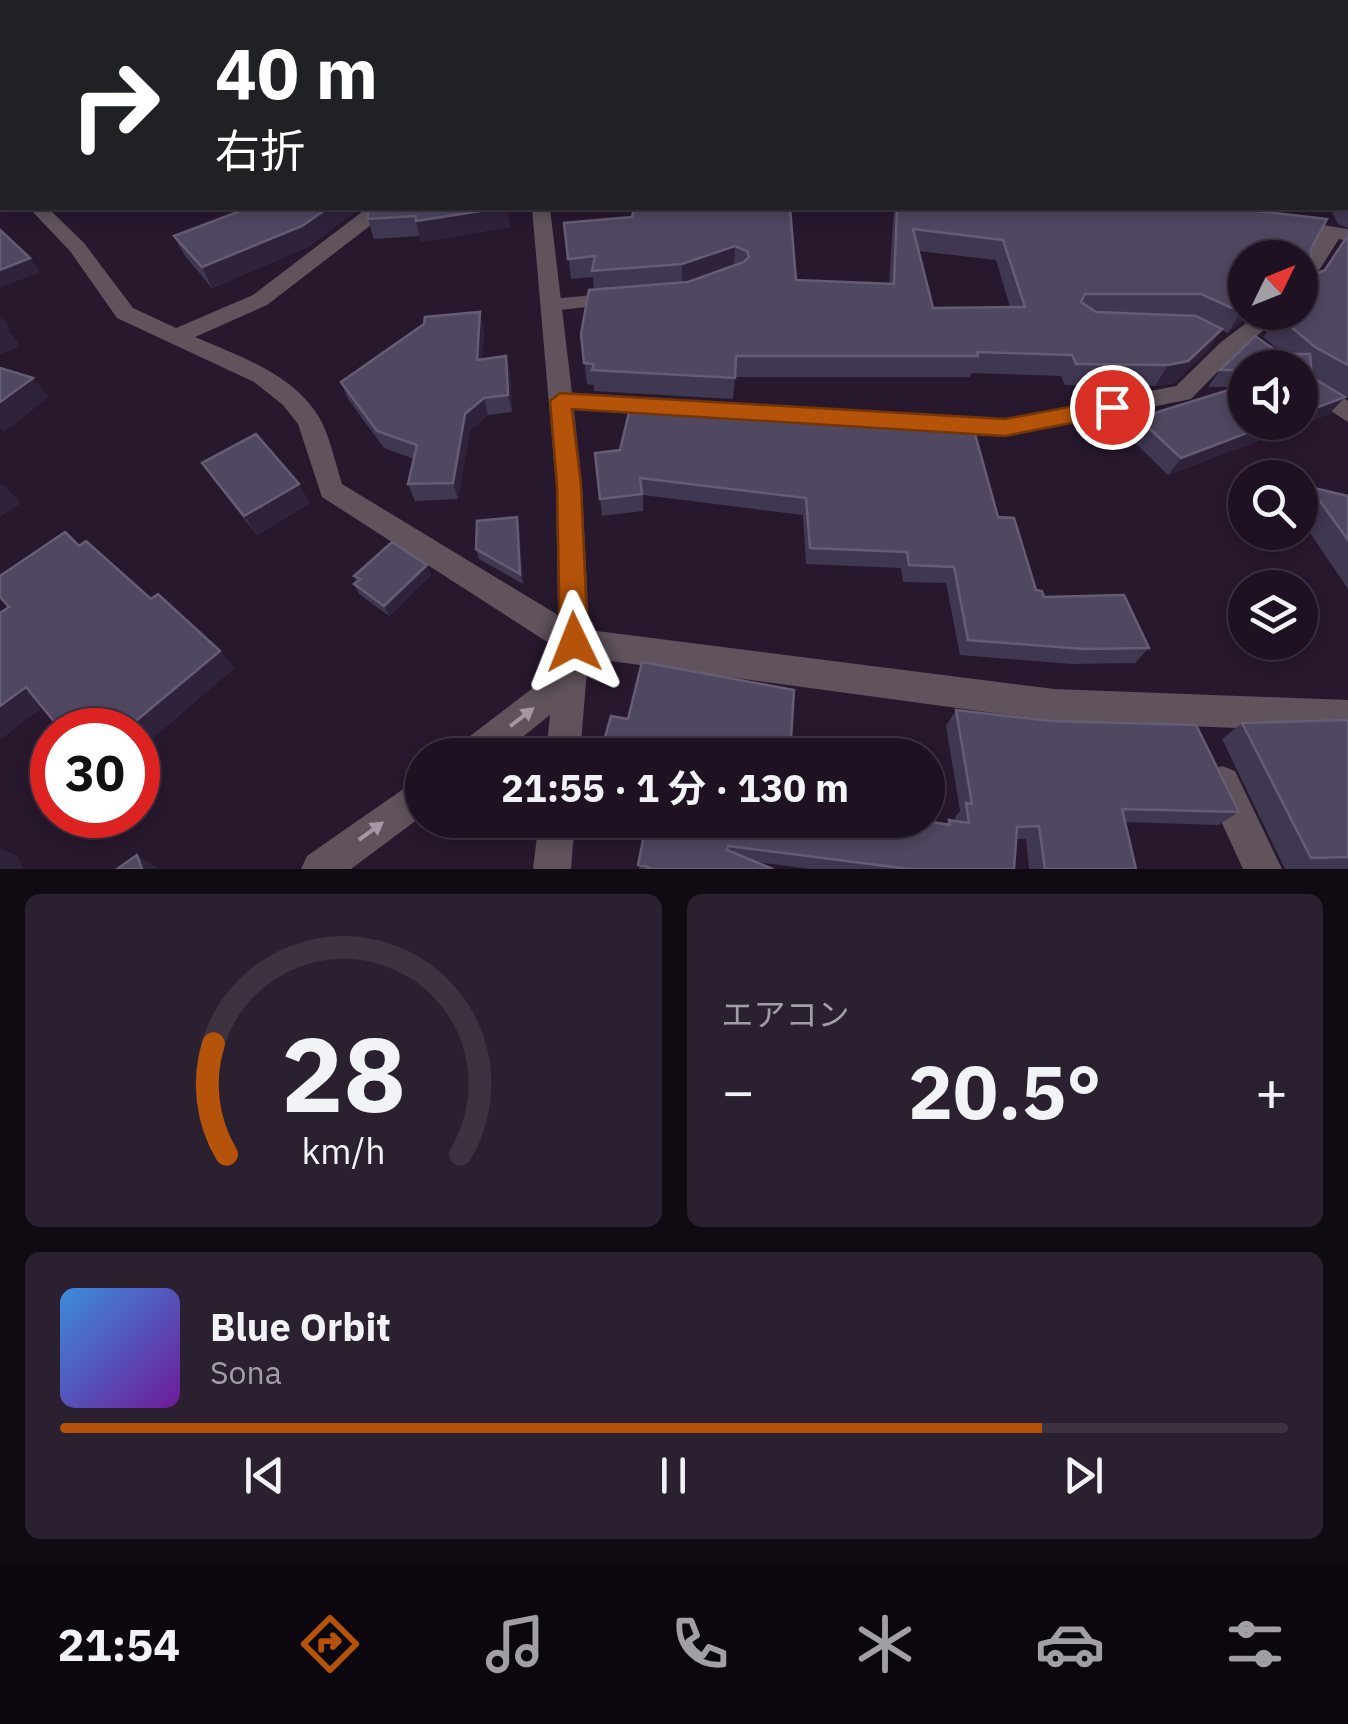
<!DOCTYPE html>
<html lang="ja">
<meta charset="utf-8">
<style>
:root{--surface:#1e1222;--page:#2b202f;--text:#f1f3f6;--muted:#a19ea5;--line:#3c3240;--accent:#b45309}
body{margin:0;font-family:"IBM Plex Sans","Noto Sans JP",sans-serif;background:var(--page);color:var(--text);height:100vh;display:flex;flex-direction:column;font-size:38px;white-space:nowrap}
*{box-sizing:border-box;margin:0}
p{font-size:32px;color:var(--muted)}
.icon{flex:none;width:55px;height:55px;fill:none;stroke:currentColor;stroke-width:2;stroke-linecap:round;stroke-linejoin:round}
.map{position:relative;height:869px;overflow:hidden}
.details{display:flex;flex-direction:column;gap:25px;padding:25px;background:#100a13;flex:1}
.details>*{flex:none}
.banner{position:absolute;left:0px;top:0px;width:1350px;height:210px;box-shadow:0 5px 15px #0003,0 0 0 2px var(--line);background:#202124;color:#fff;overflow:hidden}
.needle{width:65px;rotate:47deg}
.buttons{position:absolute;left:1228px;top:240px;display:grid;gap:20px}
.buttons a{display:grid;place-items:center;width:90px;height:90px;border-radius:50%;background:var(--surface);box-shadow:0 5px 15px #0003,0 0 0 2px var(--line);font-size:50px}
.speed{position:absolute;left:30px;top:708px;display:flex;gap:20px;font-size:50px;font-weight:700;text-align:center}
.speed>*{display:grid;place-content:center;width:130px;height:130px;border-radius:50%;background:var(--surface);box-shadow:0 5px 15px #0003,0 0 0 2px var(--line);line-height:1}
.speed .limit{border:15px solid #d22;background:#fff;color:#111}
.pin{position:absolute;display:grid;place-items:center;width:85px;height:85px;color:#fff;margin:-42px;border:5px solid #fff;border-radius:50%;box-shadow:0 2px 10px #0007}
.me{position:absolute;width:110px;margin:-55px;rotate:358deg;stroke-linejoin:round;filter:drop-shadow(0 0 8px #0008)}
.turn{display:flex;align-items:center;gap:35px;height:210px;padding:0 50px;font-size:45px}
.turn .icon{width:130px;height:130px;stroke-width:2.5}
.turn b{display:block;font-size:70px;line-height:85px}
.big{font-size:75px;font-weight:700;line-height:1.1}
.details .widget{flex:1;display:flex;flex-direction:column;justify-content:center;gap:15px;min-width:0;padding:0 35px;border-radius:15px;background:var(--page)}
.details .dial{align-items:center;gap:0}
.dial svg{height:260px;overflow:visible;fill:none;stroke:var(--line);stroke-width:7;stroke-linecap:round;text-anchor:middle}
.dial text{fill:var(--text);stroke:none}
.song{display:flex;align-items:center;gap:30px}
.cover{width:120px;height:120px;border-radius:15px;background:linear-gradient(135deg,hsl(210 70% 55%),hsl(280 70% 35%))}
.played{height:10px;border-radius:5px;background:linear-gradient(90deg,var(--accent) 80%,var(--line) 80%)}
.keys{display:flex;justify-content:space-around;direction:ltr}
.heat{display:flex;justify-content:space-between;align-items:center;font-size:55px;direction:ltr}
.details .tiles{flex:1;display:grid;gap:25px;grid-template-columns:1fr 1fr}
.widget:last-child{grid-column:span 2}
.trip{position:absolute;left:405px;top:738px;width:540px;height:100px;border-radius:50px;background:var(--surface);box-shadow:0 5px 15px #0003,0 0 0 2px var(--line);font-weight:700;line-height:100px;text-align:center}
.tabs{display:flex;height:160px;justify-content:space-around;align-items:center;background:#0c070e;color:var(--muted)}
.tabs .icon{width:70px;height:70px}
.tabs .active{color:var(--accent)}
.tabs b{font-size:45px;color:var(--text)}
.map>svg:first-child{display:block}
.lines{fill:none;stroke-linecap:round;stroke-linejoin:round}
.stream{fill:#5e618c;fill-rule:evenodd}
.service{fill:#60535c;fill-rule:evenodd}
.minor{fill:#60535c;fill-rule:evenodd}
.trunk{fill:#ad91a6;fill-rule:evenodd}
.wall{fill:#403751;fill-rule:evenodd}
.shaded-wall{fill:#2f233c}
.building{fill:#504760;stroke:#665c74;stroke-width:2.5;fill-rule:evenodd}
.oneway{fill:#a498a4}
.route{fill:#b45309;stroke:#753606;stroke-width:2.5}
</style>
<div class="map">
<svg width="1348" height="869" viewBox="0 0 1348 869">
<rect width="100%" height="100%" fill="#28182e"/>
<g class="lines">
<path class="stream" d="M0 19 2 20V25H0Z"/>
<path class="service" d="M615 293 622 295V303L551 311 541 305 551 299Z"/>
<path class="minor" d="M497 0H509V2H497Z
M830 0H864L865 2H829Z
M0 6 2 7V15L0 14Z
M29 208H48L84 243 133 308 176 328 253 295 367 208H386L371 225 267 305 195 337C239 356 292 373 319 417 330 436 335 463 342 484L558 615 556 485 532 208H550L572 393 1005 419 1176 386 1221 342 1261 312H1286L1237 352 1191 399 1005 437 574 410 582 485 589 630 1054 689 1348 700V732L1054 721 588 658 580 755H546L550 715 500 755H456L461 743 555 671 558 649 322 497 298 424 283 405 254 382 117 318 70 251Z
M1289 220 1348 229V241L1339 239 1307 289 1300 291V270L1319 236 1282 230V222Z
M1300 371 1348 401V422L1300 391Z
M1222 766 1235 771 1282 869H1243L1204 784 1209 771Z
M422 776V816L351 869H301L307 856Z
M539 820H575L571 869H533Z"/>
<path class="trunk" d="M0 59 2 60V69H0Z"/>
</g>
<path class="wall" d="M974 0H1348V228L1338 224 1330 208H1348V2H976Z
M368 208 510 227 421 242 420 236 374 239 368 219Z
M790 208 796 280 889 284 894 208H1230L1311 249V270L1316 274 1323 271 1348 233V397L1312 376 1345 397 1329 414 1168 475 1127 435 1138 418 1237 387H1208L1220 370 1283 354 1263 337 1278 316 1300 312V258L1245 312 1228 333 1221 330 1208 350 1174 383 1155 386 1065 385 1061 376 972 373 970 377H735L733 399 594 391V385L587 384 581 334 594 290 593 277 571 279 564 223 632 217ZM918 251 996 260 1010 307 933 308ZM1245 368H1300L1245 422Z
M174 236 310 246 212 288 185 256Z
M484 329 482 359 506 356 510 373 512 412 488 415 470 430 458 499 415 501 408 484 414 459 384 448 348 399 341 382Z
M734 415 998 517 1036 590 1044 597 1149 648 1135 663 1072 664 960 655 946 583 903 582 901 568 806 564 803 515 643 495V511L602 516 595 453 620 450Z
M202 463 310 503 257 535 215 482Z
M1310 487 1348 496V589L1300 518V498Z
M519 527 523 584 479 559 476 549Z
M431 575 389 616 359 594 354 584 357 581 354 576Z
M956 710 1239 812 1218 825 1125 822 1136 869H1029L1026 839H1016L1014 869H811L757 862 773 869H639L647 820 946 824 949 820 956 821 955 817 960 811 946 726Z
M1348 720V869H1285L1222 739 1242 723Z"/>
<path class="shaded-wall" d="M328 208H361L310 246 212 288 202 267Z
M500 208H507L510 227 421 242 416 221Z
M735 246 734 266 682 284V264Z
M30 258 40 272 0 288V270Z
M1245 309V312H1254L1228 333 1241 312Z
M480 312 484 329 481 377 477 360Z
M0 315 11 329 8 330 20 346 0 355Z
M1222 329 1208 350 1174 383 1155 386 1168 365Z
M506 356 510 373 512 412 508 395Z
M33 378 49 397 4 432 0 427V402Z
M1345 397 1329 414 1168 475 1181 458 1276 422H1300V414Z
M484 398 488 415 470 430 458 499 453 483 465 414Z
M2 484 21 503 0 517V485Z
M299 484 310 503 257 535 244 516Z
M517 517 519 527 523 584 520 574Z
M427 565 431 575 389 616 384 606Z
M220 651 235 668 138 751V730H125Z
M26 687 48 703 0 740V706Z
M0 848 17 856 24 869H0Z
M137 855 160 869H142Z"/>
<path class="building" d="M212 0H444L460 2H210Z
M994 0H1348V68V2H997Z
M248 208H328L302 226 202 267 174 236Z
M368 208H500L416 221V216L368 219Z
M634 208H790L796 280 894 284 897 208H1230L1327 219 1311 249V270L1316 274 1325 270 1348 235V365L1315 347 1278 316 1282 312H1300V297L1304 294 1300 287V258H1245V309L1241 312 1201 294H1085L1081 302 1096 312 1196 316 1222 329 1188 361 1168 365 1076 364 1072 355 977 352 978 356H736L735 378 592 370 594 364 584 363 581 334 589 290 688 282 744 262 749 257 747 251 735 246 682 264 592 271 595 256 568 259 564 223 632 217ZM913 229 1003 240 1025 307 933 308Z
M0 230 30 258 0 270Z
M480 312 477 360 506 356 508 395 484 398 465 414 453 483 408 484 417 445 377 431 341 382 424 324 425 317Z
M1255 336 1281 354H1310L1312 377 1345 397 1300 414V368H1245V370H1220Z
M0 368 33 378 0 402Z
M1245 385V422H1276L1181 458 1138 418Z
M632 400 734 406V415L973 427 998 517 1014 518 1036 590 1042 591 1044 597 1124 595 1149 648 1084 649 968 640 954 567 909 565 907 552 810 548 806 498 640 478 642 494 600 499 595 453 620 450Z
M256 434 299 484 244 516 202 463Z
M1310 487 1348 496V540Z
M517 517 520 574 476 549 477 521Z
M65 532 79 546 86 541 151 599 158 594 220 651 125 730H61L26 687 0 706V613L9 607 0 597V576Z
M392 542 427 565 384 606 354 584 360 579 354 576Z
M642 662 794 690 790 755H600L611 716 628 719Z
M956 710 1051 721 1196 725 1239 812 1122 809 1136 869H1045L1039 826 1017 827 1014 869H909L728 846 727 850 773 869H648V867L638 865 647 820H920L950 825 949 820 969 823 966 803 972 804Z
M1348 720V857L1311 858 1242 723Z
M137 855 142 869H117Z"/>
<defs><path id="oneway-solid" d="M-6-.8H1V-3.2L6.5 0L1 3.2V.8H-6Z" transform="scale(2.5)"/></defs>
<g class="oneway">
<use href="#oneway-solid" transform="translate(522 717) rotate(-38)"/>
<use href="#oneway-solid" transform="translate(371 831) rotate(-36)"/>
</g>
<path class="route" d="M560 393 1005 419 1112 399 1123 407 1112 415 1005 436 572 409 581 485 588 642 584 651 574 655 564 651 560 642 557 485 550 401Z"/>
</svg>
<div class="buttons">
<a><svg class="needle" viewBox="-14 -14 28 28"><path d="M0-13l5 13h-10z" fill="#e53935"/><path d="M0 13l5-13h-10z" fill="#a19ea5"/></svg></a>
<a><svg class="icon" aria-label="sound" viewBox="0 0 24 24"><path d="M4 9h4l5-4v14l-5-4H4zM17 9q2 3 0 6"/></svg></a>
<a><svg class="icon" aria-label="search" viewBox="0 0 24 24"><circle cx="10" cy="10" r="6"/><path d="M15 15l6 6"/></svg></a>
<a><svg class="icon" aria-label="layers" viewBox="0 0 24 24"><path d="M12 4l9 5-9 5-9-5zM3 14l9 5 9-5"/></svg></a>
</div>
<div class="speed"><div class="limit">30</div></div>
<div class="pin" style="left:1112px;top:407px;background:#d93025"><svg class="icon" aria-label="arrive" viewBox="0 0 24 24"><path d="M6 21V4h12l-3 4 3 4H6"/></svg></div>
<svg class="me" style="left:574px;top:642px" viewBox="-20 -20 40 40"><path d="M0-17L14 15 0 8-14 15z" fill="#b45309" stroke="#fff" stroke-width="4"/></svg>
<div class="trip">21:55 · 1 分 · 130 m</div>
<div class="banner">
<div class="turn"><svg class="icon" aria-label="right" viewBox="0 0 24 24"><path d="M7 20v-9h11M14 6l5 5-5 5"/></svg><div><b>40 m</b>右折</div></div>
</div>
</div>
<section class="details">
<div class="tiles">
<div class="widget dial"><svg viewBox="0 0 100 80">
<path d="M14 69A42 42 0 1 1 86 69"/>
<path d="M14 69A42 42 0 0 1 10 35" stroke="#b45309"/>
<text x="50" y="56" font-size="32" font-weight="700">28</text>
<text x="50" y="72" font-size="11">km/h</text>
</svg></div>
<div class="widget"><p>エアコン</p>
<div class="heat"><a>−</a><b class="big">20.5°</b><a>+</a></div>
</div>
<div class="widget">
<div class="song"><i class="cover"></i><div><b>Blue Orbit</b><p>Sona</p></div></div>
<div class="played"></div>
<div class="keys"><svg class="icon" aria-label="previous" viewBox="0 0 24 24"><path d="M18 5L8 12l10 7zM5 5v14"/></svg><svg class="icon" aria-label="pause" viewBox="0 0 24 24"><path d="M8 5v14M16 5v14"/></svg><svg class="icon" aria-label="next" viewBox="0 0 24 24"><path d="M6 5l10 7-10 7zM19 5v14"/></svg></div>
</div>
</div>
</section>
<nav class="tabs">
<b>21:54</b>
<svg class="icon active" aria-label="directions" viewBox="0 0 24 24"><path d="M12 3l9 9-9 9-9-9zM9 14v-3h6M13 9l2 2-2 2"/></svg>
<svg class="icon" aria-label="music" viewBox="0 0 24 24"><path d="M9 18V5l10-2v13"/><circle cx="6" cy="18" r="3"/><circle cx="16" cy="16" r="3"/></svg>
<svg class="icon" aria-label="phone" viewBox="0 0 24 24"><path d="M5 4h4l2 5-3 2q2 4 5 5l2-3 5 2v4C11 20 4 13 5 4z"/></svg>
<svg class="icon" aria-label="climate" viewBox="0 0 24 24"><path d="M12 3v18M4 7l16 10M4 17L20 7"/></svg>
<svg class="icon" aria-label="car" viewBox="0 0 24 24"><path d="M5 17H2v-5l4-1 3-4h7l3 4 3 1v5h-3M9 17h6M6 11h13"/><circle cx="7" cy="17" r="2"/><circle cx="17" cy="17" r="2"/></svg>
<svg class="icon" aria-label="filters" viewBox="0 0 24 24"><path d="M4 7h16M4 17h16"/><circle cx="9" cy="7" r="2"/><circle cx="15" cy="17" r="2"/></svg>
</nav>
